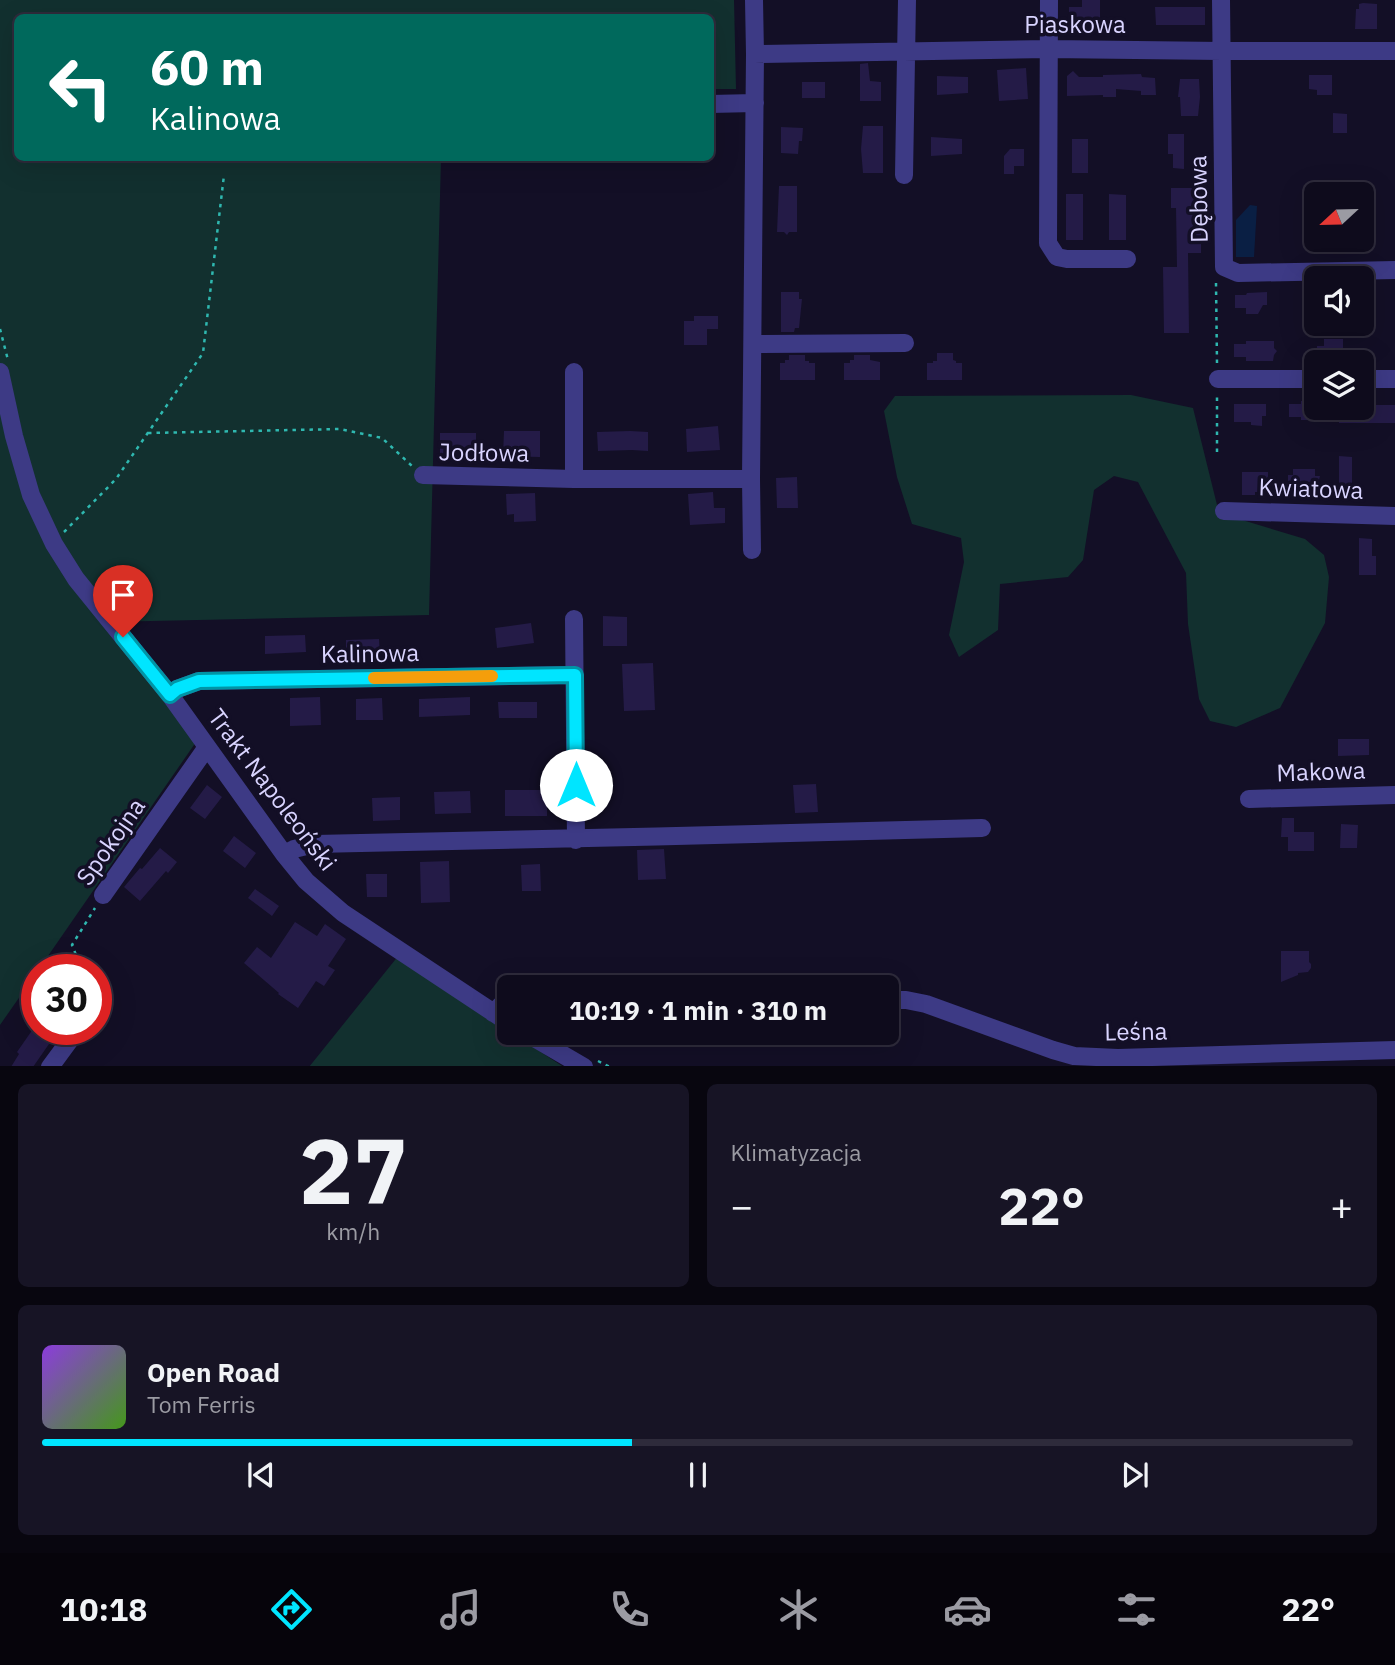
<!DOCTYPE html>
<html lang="pl">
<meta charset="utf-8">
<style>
:root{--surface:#0e0b1c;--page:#171425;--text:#f1f3f6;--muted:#9b9ba3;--line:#2e2b3b;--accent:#00e5ff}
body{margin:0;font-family:"IBM Plex Sans",sans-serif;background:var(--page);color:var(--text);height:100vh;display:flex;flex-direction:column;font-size:26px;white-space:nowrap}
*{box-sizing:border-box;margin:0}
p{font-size:23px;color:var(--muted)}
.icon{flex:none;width:38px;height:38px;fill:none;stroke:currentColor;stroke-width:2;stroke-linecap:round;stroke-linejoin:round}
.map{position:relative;height:1066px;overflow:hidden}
.sheet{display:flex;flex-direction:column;gap:18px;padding:18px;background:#08060f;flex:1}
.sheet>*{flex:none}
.banner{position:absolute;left:14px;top:14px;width:700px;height:147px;border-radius:10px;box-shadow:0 7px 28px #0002,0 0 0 2px var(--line);background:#00695c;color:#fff;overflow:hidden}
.needle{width:46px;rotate:248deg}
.controls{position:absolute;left:1304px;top:182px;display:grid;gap:14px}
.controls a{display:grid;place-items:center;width:70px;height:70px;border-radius:10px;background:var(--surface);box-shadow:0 7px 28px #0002,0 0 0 2px var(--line);font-size:35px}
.speed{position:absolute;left:21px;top:954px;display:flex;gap:14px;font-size:35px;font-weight:700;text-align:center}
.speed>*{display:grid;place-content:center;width:91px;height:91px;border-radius:50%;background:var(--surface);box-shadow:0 7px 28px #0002,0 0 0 2px var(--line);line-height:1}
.speed .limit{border:10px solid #d22;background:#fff;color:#111}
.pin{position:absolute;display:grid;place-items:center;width:60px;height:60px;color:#fff;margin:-72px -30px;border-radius:50% 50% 50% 0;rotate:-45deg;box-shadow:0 0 7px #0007}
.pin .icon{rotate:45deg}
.me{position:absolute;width:77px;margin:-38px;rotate:0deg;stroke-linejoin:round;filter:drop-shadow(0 0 5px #0008)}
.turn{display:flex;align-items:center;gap:24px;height:147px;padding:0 21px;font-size:32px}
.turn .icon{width:91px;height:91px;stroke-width:2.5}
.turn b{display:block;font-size:49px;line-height:60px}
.big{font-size:52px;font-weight:800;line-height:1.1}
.sheet .card{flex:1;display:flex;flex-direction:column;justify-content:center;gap:10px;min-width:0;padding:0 24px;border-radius:10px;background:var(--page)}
.sheet .dial{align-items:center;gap:0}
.dial b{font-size:91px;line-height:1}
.song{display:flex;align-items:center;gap:21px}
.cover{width:84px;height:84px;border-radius:10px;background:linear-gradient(135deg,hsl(270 70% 55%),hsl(100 70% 35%))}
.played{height:7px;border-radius:4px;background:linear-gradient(90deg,var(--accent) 45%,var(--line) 45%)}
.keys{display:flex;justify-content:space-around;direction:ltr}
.heat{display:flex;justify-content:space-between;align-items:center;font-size:38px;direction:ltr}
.sheet .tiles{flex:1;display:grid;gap:18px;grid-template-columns:1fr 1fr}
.card:last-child{grid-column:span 2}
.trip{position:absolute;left:497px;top:975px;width:402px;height:70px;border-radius:10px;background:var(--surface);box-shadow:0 7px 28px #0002,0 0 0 2px var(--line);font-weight:800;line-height:70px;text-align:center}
.tab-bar{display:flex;height:112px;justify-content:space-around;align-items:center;background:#06040b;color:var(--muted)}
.tab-bar .icon{width:49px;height:49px}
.tab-bar .on{color:var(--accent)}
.tab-bar b{font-size:32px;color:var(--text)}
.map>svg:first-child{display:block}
.green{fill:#12302f}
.water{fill:#0a1f44}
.building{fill:#241b47}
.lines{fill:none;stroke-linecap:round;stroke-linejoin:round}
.path{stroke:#2fb8b0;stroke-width:2.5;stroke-dasharray:3.5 5;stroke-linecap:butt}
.minor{stroke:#3d3a85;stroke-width:18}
.route-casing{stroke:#0095a6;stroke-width:18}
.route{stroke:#00e5ff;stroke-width:12}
.slow{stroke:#f59e0b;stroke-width:12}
.labels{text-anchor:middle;stroke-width:7;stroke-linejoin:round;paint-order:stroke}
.street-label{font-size:24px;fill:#d9d4ff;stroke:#130f26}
</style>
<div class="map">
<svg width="1395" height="1067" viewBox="0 0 1395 1067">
<rect width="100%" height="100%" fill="#130f26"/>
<path class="green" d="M0 0H734L736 89H711L710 18H18V158H441L429 615 105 622 196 742 39 969 37 970V972L0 1025Z
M1131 395 1193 408 1219 513 1305 539 1324 555 1329 577 1325 623 1280 708 1236 727 1210 721 1199 699 1188 624 1186 573 1138 482 1114 476 1094 490 1083 560 1068 577 1000 584 998 630 959 657 949 635 964 562 961 538 912 524 897 477 884 411 895 396Z
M399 955 509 1030V1032L512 1033 562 1066 309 1067Z"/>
<path class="water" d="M1250 205 1257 206 1254 257H1236V220Z"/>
<path class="building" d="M1082 0H1100V27H1088V24H1069V7H1082Z
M1363 3 1377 4V29H1355L1356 9H1359V4Z
M1155 7H1205V25H1156Z
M868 63 870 81 881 82V101H860V64Z
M1026 68 1028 99 999 101 997 70Z
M1073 71 1079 77H1103V75L1141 74 1142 77 1155 78 1156 95H1141V91L1116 89V97H1103V95L1067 96V76Z
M1309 75H1332V95H1317V90L1309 89Z
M937 76 968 77V93L937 95Z
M1180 79H1199L1200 97 1198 116H1181L1180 97H1178Z
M802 82H825V98H802Z
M1333 113 1347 114V133H1333Z
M863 126H883V173H863L861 149Z
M781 127 803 128 802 141H799L798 154 781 153Z
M1168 134H1184V169L1173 168V154H1168Z
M931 137 962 139V154L931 156Z
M1072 139H1088V173H1072Z
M1010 149H1024V166H1014V174H1004V156Z
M779 186H797V232H789L787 235 784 232H777Z
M1171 188H1196V224H1201V253H1188L1189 333H1164L1163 267H1177L1176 208H1171Z
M1066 194H1083V240H1066Z
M1109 194 1126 195V240H1109Z
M781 292H799V299H802L799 328H795L794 332H781Z
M1267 292V305H1263L1258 314H1246V308H1235V295H1246L1247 293Z
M694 316H718V329H707V345H684V321H694Z
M1324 339H1343V348L1346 351 1343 355V362L1317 361V346H1324Z
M1246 341H1274V348L1277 351 1274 355 1273 361H1246V357H1234V344H1246Z
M937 353H953V360L956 361V363H962V380H927V363H933V361H937Z
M789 355H805V361H809V363H815V380H780V363H785V360H789Z
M854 355H870V360L880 362V380H844V363H850V360H854Z
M1301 401H1316V408H1337L1334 420H1301V417H1289V404H1301Z
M1234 404H1266V416H1262V426L1251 425V422H1234Z
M1362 405H1395V423H1339V408H1362Z
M718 426 720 450 687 452 686 429Z
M504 431H540V457L503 456Z
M630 431 648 432V451L632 450 598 451 597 432Z
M440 433H476V458H440Z
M1339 456 1352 457V495L1339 494Z
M1293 469H1315V476H1320L1316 492 1299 489V497H1288V475H1293Z
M1242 472H1268V492H1255V495H1242Z
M797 477 798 508H777L776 478Z
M713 492 714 508H725V523L690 525 688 494Z
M535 493 536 521 514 522V514L507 515 506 494Z
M1359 538 1372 539V556H1376V575H1359Z
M603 616 627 617V646H603Z
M531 623 534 643 497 648 495 628Z
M305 635 306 652 265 654V636Z
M379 639 380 656 346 658V640Z
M653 663 655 710 624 711 622 664Z
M320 697 321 725 290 726V698Z
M470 697V715L419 717V699Z
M382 698 383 720H356V699Z
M498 702H537V718H499Z
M1338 739H1369V755L1338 756Z
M816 784 818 812 795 813 793 785Z
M207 785 222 797 205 819 190 808Z
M505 790H547V816H505Z
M470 791 471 813 435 814 434 792Z
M400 797V820L373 821 372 798Z
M1282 818H1294V832H1314V851H1288V837H1281Z
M1341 824 1358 825 1357 848H1340Z
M234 836 256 853 245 868 223 851Z
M160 848 177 862 168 873 166 871 140 901 124 887 140 868 142 869Z
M664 849 666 879 638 880 637 850Z
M449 861 450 902 421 903 420 862Z
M540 864 541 891H522L521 865Z
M366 874H387V897H367Z
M255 889 279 906 272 916 248 898Z
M295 922 317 936 325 924 346 939 328 966 335 970 324 986 316 981 298 1008 278 994 279 993 244 963 257 947 271 958Z
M1281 951H1309V962L1311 964V968L1308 972 1298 973V975L1281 982Z
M33 1029H56L47 1042 49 1044 33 1067H11L19 1054 17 1052Z"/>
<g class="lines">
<path class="path" d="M0 329 8 360
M1217 363 1216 283 1218 279
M148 433 340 429 382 438 412 466
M1217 452V394
M64 532 116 479 203 353 224 175
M82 970 72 945 95 908
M598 1061 610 1067"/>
<path class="minor" d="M754 0 755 54
M1049 0 1048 243 1057 257 1067 259H1127
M1221 0 1224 267 1238 273 1395 270
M710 104 755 103
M904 175 907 0
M753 344 905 343
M0 372 14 436 31 495 54 544 76 579 170 695 284 854 306 881 343 913 509 1023
M1218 379H1316
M1362 379H1395
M423 475 574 479H751
M574 479V372
M1224 511 1395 516
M752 550 751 479 755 54 1049 49 1222 51H1395
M574 619 576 840
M170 695 177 689 199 681 575 675
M1249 799 1395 795
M284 854 294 849 315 844C537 840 760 834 982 828
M103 895 207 747
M887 1000H906L926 1004 1053 1050 1074 1056 1118 1058 1395 1050
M493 1013 500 1006 509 1002
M524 1032 584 1067
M50 1067 78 1029"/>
</g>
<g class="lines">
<defs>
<path id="route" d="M123 637 170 695 177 689 199 681 575 675 576 785"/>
</defs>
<use href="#route" class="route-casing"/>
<use href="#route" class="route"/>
<path class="slow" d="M374 678 492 676"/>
</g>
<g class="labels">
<g class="street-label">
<text x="1075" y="33">Piaskowa</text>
<text transform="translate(1199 199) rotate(-91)" y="8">Dębowa</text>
<text transform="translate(484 453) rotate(1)" y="8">Jodłowa</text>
<text transform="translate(1311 489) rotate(2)" y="8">Kwiatowa</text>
<text transform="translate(370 654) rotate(-1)" y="8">Kalinowa</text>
<text transform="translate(1321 772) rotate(-2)" y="8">Makowa</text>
<text transform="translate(272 790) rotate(53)" y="8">Trakt Napoleoński</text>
<text transform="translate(111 842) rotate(-55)" y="8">Spokojna</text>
<text transform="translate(1136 1032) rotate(-1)" y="8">Leśna</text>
</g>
</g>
</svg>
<div class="controls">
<a><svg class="needle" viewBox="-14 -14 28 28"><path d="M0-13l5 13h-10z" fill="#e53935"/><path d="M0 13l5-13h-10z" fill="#9b9ba3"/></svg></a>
<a><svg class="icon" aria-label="sound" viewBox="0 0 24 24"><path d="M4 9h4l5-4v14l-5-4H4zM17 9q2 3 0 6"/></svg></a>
<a><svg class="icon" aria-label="layers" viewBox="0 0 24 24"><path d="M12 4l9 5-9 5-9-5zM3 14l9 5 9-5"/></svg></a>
</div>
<div class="speed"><div class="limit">30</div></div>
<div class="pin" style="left:123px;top:637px;background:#d93025"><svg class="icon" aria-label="arrive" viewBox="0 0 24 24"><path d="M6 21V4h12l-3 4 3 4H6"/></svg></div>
<svg class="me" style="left:576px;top:785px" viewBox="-20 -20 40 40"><circle r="19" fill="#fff"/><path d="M0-13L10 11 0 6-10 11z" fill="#00e5ff"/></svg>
<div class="trip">10:19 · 1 min · 310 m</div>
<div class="banner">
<div class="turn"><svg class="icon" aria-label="left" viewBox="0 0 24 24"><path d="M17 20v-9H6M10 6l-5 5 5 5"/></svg><div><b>60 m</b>Kalinowa</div></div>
</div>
</div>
<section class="sheet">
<div class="tiles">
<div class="card dial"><b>27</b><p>km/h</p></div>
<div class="card"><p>Klimatyzacja</p>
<div class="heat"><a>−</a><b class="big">22°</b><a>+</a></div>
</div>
<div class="card">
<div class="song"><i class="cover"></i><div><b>Open Road</b><p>Tom Ferris</p></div></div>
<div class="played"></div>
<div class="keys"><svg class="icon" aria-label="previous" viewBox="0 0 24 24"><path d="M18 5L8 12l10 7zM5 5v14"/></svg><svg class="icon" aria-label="pause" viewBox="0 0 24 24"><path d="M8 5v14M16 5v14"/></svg><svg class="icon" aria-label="next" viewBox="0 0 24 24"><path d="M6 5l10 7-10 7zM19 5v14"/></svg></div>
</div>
</div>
</section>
<nav class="tab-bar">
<b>10:18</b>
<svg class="icon on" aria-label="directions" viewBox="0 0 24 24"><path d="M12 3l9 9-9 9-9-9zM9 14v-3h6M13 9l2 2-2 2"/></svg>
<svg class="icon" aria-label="music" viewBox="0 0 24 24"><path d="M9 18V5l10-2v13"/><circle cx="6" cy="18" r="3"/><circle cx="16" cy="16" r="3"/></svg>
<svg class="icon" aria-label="phone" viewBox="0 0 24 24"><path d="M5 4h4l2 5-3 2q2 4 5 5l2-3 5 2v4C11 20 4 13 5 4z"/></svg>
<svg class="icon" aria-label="climate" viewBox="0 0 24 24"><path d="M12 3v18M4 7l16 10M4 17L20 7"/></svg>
<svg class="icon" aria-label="car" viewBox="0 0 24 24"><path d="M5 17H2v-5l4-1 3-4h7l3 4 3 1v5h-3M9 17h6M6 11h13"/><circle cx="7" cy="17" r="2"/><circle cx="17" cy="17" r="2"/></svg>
<svg class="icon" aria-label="filters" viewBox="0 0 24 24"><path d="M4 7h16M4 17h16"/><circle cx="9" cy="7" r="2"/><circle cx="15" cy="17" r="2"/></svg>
<b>22°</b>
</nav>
